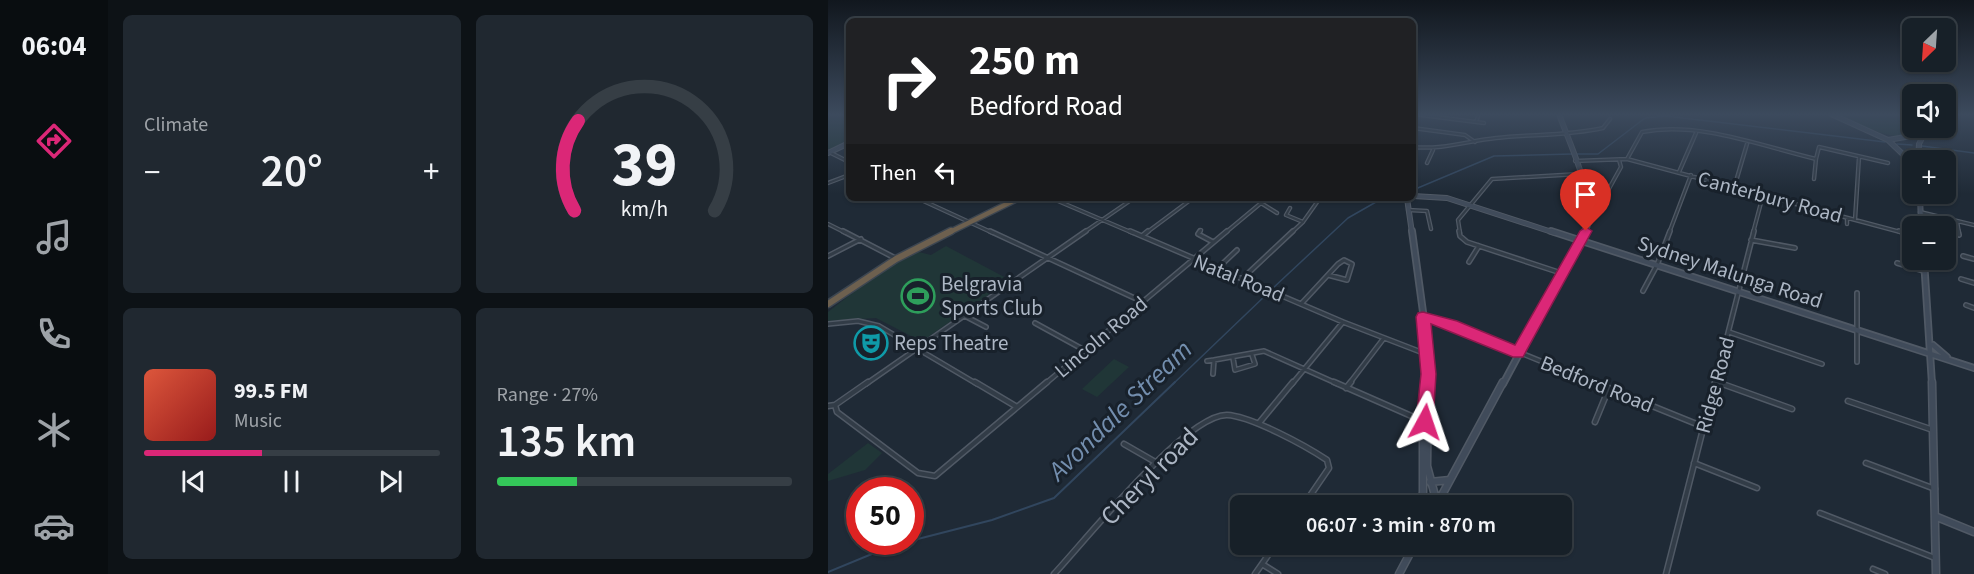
<!DOCTYPE html>
<meta charset="utf-8">
<style>
:root{--surface:#172028;--page:#202830;--text:#f1f3f6;--muted:#9ea3a8;--line:#363e45;--accent:#db2777}
body{margin:0;font-family:"Source Sans 3",sans-serif;background:var(--page);color:var(--text);height:100vh;display:flex;flex-direction:column;font-size:22px;white-space:nowrap}
*{box-sizing:border-box;margin:0}
p{font-size:20px;color:var(--muted)}
.icon{flex:none;width:33px;height:33px;fill:none;stroke:currentColor;stroke-width:2;stroke-linecap:round;stroke-linejoin:round}
.map{position:relative;flex:1;overflow:hidden}
.panel{display:flex;flex-direction:column;gap:15px;padding:15px;background:#0d1216;width:720px}
.panel>*{flex:none}
.guide{position:absolute;left:18px;top:18px;width:570px;height:183px;border-radius:9px;box-shadow:0 2px 4px #0004,0 0 0 2px var(--line);background:#202124;color:#fff;overflow:hidden}
.needle{width:39px;rotate:205deg}
.controls{position:absolute;left:1074px;top:18px;display:grid;gap:12px}
.controls a{display:grid;place-items:center;width:54px;height:54px;border-radius:9px;background:var(--surface);box-shadow:0 2px 4px #0004,0 0 0 2px var(--line);font-size:30px}
.speed{position:absolute;left:18px;top:477px;display:flex;gap:12px;font-size:30px;font-weight:700;text-align:center}
.speed>*{display:grid;place-content:center;width:78px;height:78px;border-radius:50%;background:var(--surface);box-shadow:0 2px 4px #0004,0 0 0 2px var(--line);line-height:1}
.speed .limit{border:9px solid #d22;background:#fff;color:#111}
.pin{position:absolute;display:grid;place-items:center;width:51px;height:51px;color:#fff;margin:-62px -26px;border-radius:50% 50% 50% 0;rotate:-45deg;box-shadow:0 0 6px #0007}
.pin .icon{rotate:45deg}
.me{position:absolute;width:66px;margin:-33px;rotate:5deg;stroke-linejoin:round;filter:drop-shadow(0 0 4px #0008)}
.turn{display:flex;align-items:center;gap:21px;height:126px;padding:0 24px;font-size:27px}
.turn .icon{width:78px;height:78px;stroke-width:2.5}
.turn b{display:block;font-size:42px;line-height:51px}
.then{display:flex;align-items:center;height:57px;padding:0 24px;background:#0003;gap:12px;font-size:22px}
.big{font-size:45px;font-weight:600;line-height:1.1}
.panel .tile{flex:1;display:flex;flex-direction:column;justify-content:center;gap:9px;min-width:0;padding:0 21px;border-radius:9px;background:var(--page)}
.panel .dial{align-items:center;gap:0}
.dial svg{height:156px;overflow:visible;fill:none;stroke:var(--line);stroke-width:7;stroke-linecap:round;text-anchor:middle}
.dial text{fill:var(--text);stroke:none}
.song{display:flex;align-items:center;gap:18px}
.cover{width:72px;height:72px;border-radius:9px;background:linear-gradient(135deg,hsl(10 70% 55%),hsl(0 70% 35%))}
.played{height:6px;border-radius:3px;background:linear-gradient(90deg,var(--accent) 40%,var(--line) 40%)}
.keys{display:flex;justify-content:space-around;direction:ltr}
.heat{display:flex;justify-content:space-between;align-items:center;font-size:33px;direction:ltr}
.charge{height:9px;border-radius:4px;background:linear-gradient(90deg,#34c759 27%,var(--line) 0)}
.panel .tiles{flex:1;display:grid;gap:15px;grid-template-columns:repeat(2,1fr)}
.trip{position:absolute;left:402px;top:495px;width:342px;height:60px;border-radius:9px;background:var(--surface);box-shadow:0 2px 4px #0004,0 0 0 2px var(--line);font-weight:600;line-height:60px;text-align:center}
main{display:flex;flex:1;min-height:0}
.dock{display:flex;flex-direction:column;width:108px;justify-content:space-around;align-items:center;background:#090d10;color:var(--muted)}
.dock .icon{width:42px;height:42px}
.dock .selected{color:var(--accent)}
.dock b{font-size:27px;color:var(--text)}
.map>svg:first-child{display:block}
.green{fill:#203637}
.lines{fill:none;stroke-linecap:round;stroke-linejoin:round}
.stream-far1{stroke:#31465e;stroke-width:1.5}
.stream{stroke:#31465e;stroke-width:2}
.street-far2-casing{stroke:#505965;stroke-width:4.5}
.street-far1-casing{stroke:#505965;stroke-width:6}
.street-casing{stroke:#505965;stroke-width:7}
.secondary-far2-casing{stroke:#505965;stroke-width:6}
.secondary-far1-casing{stroke:#505965;stroke-width:8}
.secondary-casing{stroke:#505965;stroke-width:9}
.highway-far1-casing{stroke:#3d4651;stroke-width:7}
.highway-casing{stroke:#3d4651;stroke-width:9}
.street-far2{stroke:#323c47;stroke-width:2}
.street-far1{stroke:#323c47;stroke-width:3}
.street{stroke:#323c47;stroke-width:4}
.secondary-far2{stroke:#404b5a;stroke-width:4}
.secondary-far1{stroke:#404b5a;stroke-width:4.5}
.secondary{stroke:#404b5a;stroke-width:6}
.highway-far1{stroke:#6d604f;stroke-width:4.5}
.highway{stroke:#6d604f;stroke-width:6}
.route{fill:#db2777;stroke:#8e194d;stroke-width:1.5}
.labels{text-anchor:middle;stroke-width:6;stroke-linejoin:round;paint-order:stroke}
.street-label{font-size:21px;fill:#acb6c4;stroke:#18212b}
.poi-label{font-size:21px;fill:#acb6c4;stroke:#18212b;text-anchor:start}
.near-street-label{font-size:26px;fill:#acb6c4;stroke:#18212b}
.near-water-label{font-size:27px;font-style:italic;fill:#738eae;stroke:#18212b}
</style>
<main>
<nav class="dock">
<b>06:04</b>
<svg class="icon selected" aria-label="directions" viewBox="0 0 24 24"><path d="M12 3l9 9-9 9-9-9zM9 14v-3h6M13 9l2 2-2 2"/></svg>
<svg class="icon" aria-label="music" viewBox="0 0 24 24"><path d="M9 18V5l10-2v13"/><circle cx="6" cy="18" r="3"/><circle cx="16" cy="16" r="3"/></svg>
<svg class="icon" aria-label="phone" viewBox="0 0 24 24"><path d="M5 4h4l2 5-3 2q2 4 5 5l2-3 5 2v4C11 20 4 13 5 4z"/></svg>
<svg class="icon" aria-label="climate" viewBox="0 0 24 24"><path d="M12 3v18M4 7l16 10M4 17L20 7"/></svg>
<svg class="icon" aria-label="car" viewBox="0 0 24 24"><path d="M5 17H2v-5l4-1 3-4h7l3 4 3 1v5h-3M9 17h6M6 11h13"/><circle cx="7" cy="17" r="2"/><circle cx="17" cy="17" r="2"/></svg>
</nav>
<section class="panel">
<div class="tiles">
<div class="tile"><p>Climate</p>
<div class="heat"><a>−</a><b class="big">20°</b><a>+</a></div>
</div>
<div class="tile dial"><svg viewBox="0 0 100 80">
<path d="M14 69A42 42 0 1 1 86 69"/>
<path d="M14 69A42 42 0 0 1 16 23" stroke="#db2777"/>
<text x="50" y="56" font-size="32" font-weight="700">39</text>
<text x="50" y="72" font-size="11">km/h</text>
</svg></div>
<div class="tile">
<div class="song"><i class="cover"></i><div><b>99.5 FM</b><p>Music</p></div></div>
<div class="played"></div>
<div class="keys"><svg class="icon" aria-label="previous" viewBox="0 0 24 24"><path d="M18 5L8 12l10 7zM5 5v14"/></svg><svg class="icon" aria-label="pause" viewBox="0 0 24 24"><path d="M8 5v14M16 5v14"/></svg><svg class="icon" aria-label="next" viewBox="0 0 24 24"><path d="M6 5l10 7-10 7zM19 5v14"/></svg></div>
</div>
<div class="tile"><p>Range · 27%</p><b class="big">135 km</b><div class="charge"></div></div>
</div>
</section>
<div class="map">
<svg width="1146" height="574" viewBox="0 0 1146 574">
<rect width="100%" height="100%" fill="#1f2a36"/>
<path class="green" d="M0 114H21V141L0 150Z
M1008 114H1084V128H1091C1073 149 1028 122 1008 114Z
M118 246 182 280 100 337 89 339 48 318 0 321V312L54 270 91 252 103 255Z
M286 359 301 367 269 397 254 389Z
M40 443 54 453 37 470 0 481V474Z"/>
<g class="lines">
<path class="stream-far1" d="M822 114 833 115
M1069 144 1084 145
M1094 146 1146 153
M749 154H770L817 118 838 116 1057 142
M585 190 666 156 744 154
M444 289 520 218 555 198
M345 384 439 294"/>
<path class="stream" d="M82 541 164 520 226 498 347 382
M0 572 73 542"/>
<defs>
<path id="street-far2" d="M585 114 656 123
M648 122 651 114
M585 128 637 135 647 142
M585 147C614 150 640 141 668 138 704 134 740 136 775 128L782 119
M1 152 21 162
M799 159 814 132C871 121 933 146 988 159L991 147 1060 163
M747 161 799 159 1076 233
M599 163 605 150
M851 172 868 133
M986 179 988 159
M0 183 21 175
M906 188 919 144
M759 195H776
M89 198 165 233
M223 198 305 233
M433 203 449 213
M462 208 458 215 475 222
M580 210 599 211 603 229
M1092 212 1146 225
M1019 218V224
M1027 220 1031 157
M1129 221 1131 233
M762 223 793 167 791 160
M0 224 18 233
M255 233 306 198
M318 233 365 198
M371 233 373 230
M397 233 439 198
M463 233 475 222 492 198
M632 233 630 220 664 179 751 174
M841 233 863 175
M925 233 935 195"/>
<path id="street-far1" d="M15 231 67 258
M162 231 315 302
M302 231 515 322 598 354
M372 231 370 234 385 242
M631 231 632 236 639 242 733 273
M1071 231 1084 235
M1130 231 1131 235
M314 236 320 231
M923 240 967 248
M0 256 33 239
M1135 256 1146 259
M641 262 651 246
M1069 263 1096 271
M390 268 409 250
M415 278 465 231
M1133 279 1146 283
M815 291 829 265 842 231
M1029 293V362
M473 304 510 264 516 260 524 264 519 280 500 275
M1138 305 1146 308
M137 316 158 327
M597 317 624 325 769 384
M207 323 258 351
M0 324 30 321 51 326 149 384
M901 332 994 364
M405 358 407 370 427 364 424 355
M379 361 386 360
M385 374 386 360 436 351 510 384
M889 382 893 384
M38 384 258 231
M217 384 399 231
M464 384 515 322
M521 384 556 338
M887 384 926 231"/>
<path id="street" d="M147 382 189 407
M506 382 597 422
M765 382 876 427
M889 382 964 409
M518 388 523 382
M1020 401 1105 430
M7 405 9 412 90 473 107 476 219 382
M0 406 7 405 40 382
M767 422 781 388
M431 423 465 382
M296 444 329 463
M866 463 929 488
M1038 463 1107 489
M992 513 1107 558
M434 564 450 574
M1045 569 1057 574
M226 574C257 541 358 414 399 415 423 416 478 446 499 460L501 468 475 506
M427 574 448 544
M838 574 887 382"/>
<path id="secondary-far2" d="M731 114C741 143 772 205 757 233
M1003 114 1060 140 1084 163
M1060 140 1083 136 1096 130
M0 153 21 143
M1090 160 1091 144 1099 128
M1092 194 1093 226
M585 196 619 198 727 233
M579 198 584 233"/>
<path id="secondary-far1" d="M584 231 598 334 600 384
M723 231 1146 368
M1096 260 1104 384
M1105 345 1119 357
M675 384 757 231"/>
<path id="secondary" d="M600 382 599 466 609 503
M1104 382 1108 574
M595 442V506
M602 482 622 480
M594 495 609 503
M608 506 675 382
M1109 517 1146 532
M571 574 587 544"/>
<path id="highway-far1" d="M120 233 191 198"/>
<path id="highway" d="M0 304 68 259 123 231"/>
</defs>
<use href="#street-far2" class="street-far2-casing"/>
<use href="#street-far1" class="street-far1-casing"/>
<use href="#street" class="street-casing"/>
<use href="#secondary-far2" class="secondary-far2-casing"/>
<use href="#secondary-far1" class="secondary-far1-casing"/>
<use href="#secondary" class="secondary-casing"/>
<use href="#highway-far1" class="highway-far1-casing"/>
<use href="#highway" class="highway-casing"/>
<use href="#street-far2" class="street-far2"/>
<use href="#street-far1" class="street-far1"/>
<use href="#street" class="street"/>
<use href="#secondary-far2" class="secondary-far2"/>
<use href="#secondary-far1" class="secondary-far1"/>
<use href="#secondary" class="secondary"/>
<use href="#highway-far1" class="highway-far1"/>
<use href="#highway" class="highway"/>
</g>
<linearGradient id="sky" x2="0" y2="1"><stop stop-color="#11171e"/><stop offset="0.59" stop-color="#3c4a5d"/><stop offset="1" stop-color="#3c4a5d" stop-opacity="0"/></linearGradient>
<rect width="1146" height="194" fill="url(#sky)"/>
<path class="route" d="M758 227 764 231 695 357H685L603 324 608 374 605 422 602 426H591L588 422 593 374 588 317 590 313 595 312 629 321 687 345 752 231Z"/>
<defs>
<symbol id="stadium-ring" viewBox="-11 -11 22 22"><circle r="9.5" fill="#18212b" stroke="#2e9e5b" stroke-width="1.5"/><path d="M0-5a6.5 5 0 1 0 0 10a6.5 5 0 1 0 0-10ZM-3.5-1.8h7v3.6h-7Z" fill="#2e9e5b"/></symbol>
<symbol id="theatre-ring" viewBox="-11 -11 22 22"><circle r="9.5" fill="#18212b" stroke="#0f9aa8" stroke-width="1.5"/><path d="M-5-5.5Q0-4 5-5.5V0Q5 5 0 6Q-5 5-5 0ZM-3.3-2.5H-1v1.5H-3.3ZM1-2.5H3.3v1.5H1ZM-2.8 1Q0 5.5 2.8 1Z" fill="#0f9aa8"/></symbol>
</defs>
<g fill-rule="evenodd">
<use href="#stadium-ring" x="71" y="277" width="38" height="38"/>
<use href="#theatre-ring" x="24" y="324" width="38" height="38"/>
</g>
<g class="labels">
<g class="street-label">
<text transform="translate(942 197) rotate(15)" y="7">Canterbury Road</text>
<text transform="translate(902 272) rotate(18)" y="7">Sydney Malunga Road</text>
<text transform="translate(411 278) rotate(22)" y="7">Natal Road</text>
<text transform="translate(273 337) rotate(-40)" y="7">Lincoln Road</text>
<text transform="translate(769 384) rotate(22)" y="7">Bedford Road</text>
<text transform="translate(887 385) rotate(-75)" y="7">Ridge Road</text>
</g>
<g class="poi-label">
<text x="113" y="291">Belgravia<tspan x="113" dy="24">Sports Club</tspan></text>
<text x="66" y="350">Reps Theatre</text>
</g>
<g class="near-street-label">
<text transform="translate(321 476) rotate(-45)" y="9">Cheryl road</text>
</g>
<g class="near-water-label">
<text transform="translate(292 410) rotate(-44)" y="9">Avondale Stream</text>
</g>
</g>
</svg>
<div class="controls">
<a><svg class="needle" viewBox="-14 -14 28 28"><path d="M0-13l5 13h-10z" fill="#e53935"/><path d="M0 13l5-13h-10z" fill="#9ea3a8"/></svg></a>
<a><svg class="icon" aria-label="sound" viewBox="0 0 24 24"><path d="M4 9h4l5-4v14l-5-4H4zM17 9q2 3 0 6"/></svg></a>
<a>+</a>
<a>−</a>
</div>
<div class="speed"><div class="limit">50</div></div>
<div class="pin" style="left:758px;top:231px;background:#d93025"><svg class="icon" aria-label="arrive" viewBox="0 0 24 24"><path d="M6 21V4h12l-3 4 3 4H6"/></svg></div>
<svg class="me" style="left:597px;top:422px" viewBox="-20 -20 40 40"><path d="M0-17L14 15 0 8-14 15z" fill="#db2777" stroke="#fff" stroke-width="4"/></svg>
<div class="trip">06:07 · 3 min · 870 m</div>
<div class="guide">
<div class="turn"><svg class="icon" aria-label="right" viewBox="0 0 24 24"><path d="M7 20v-9h11M14 6l5 5-5 5"/></svg><div><b>250 m</b>Bedford Road</div></div>
<div class="then">Then<svg class="icon" aria-label="left" viewBox="0 0 24 24"><path d="M17 20v-9H6M10 6l-5 5 5 5"/></svg></div>
</div>
</div>
</main>
